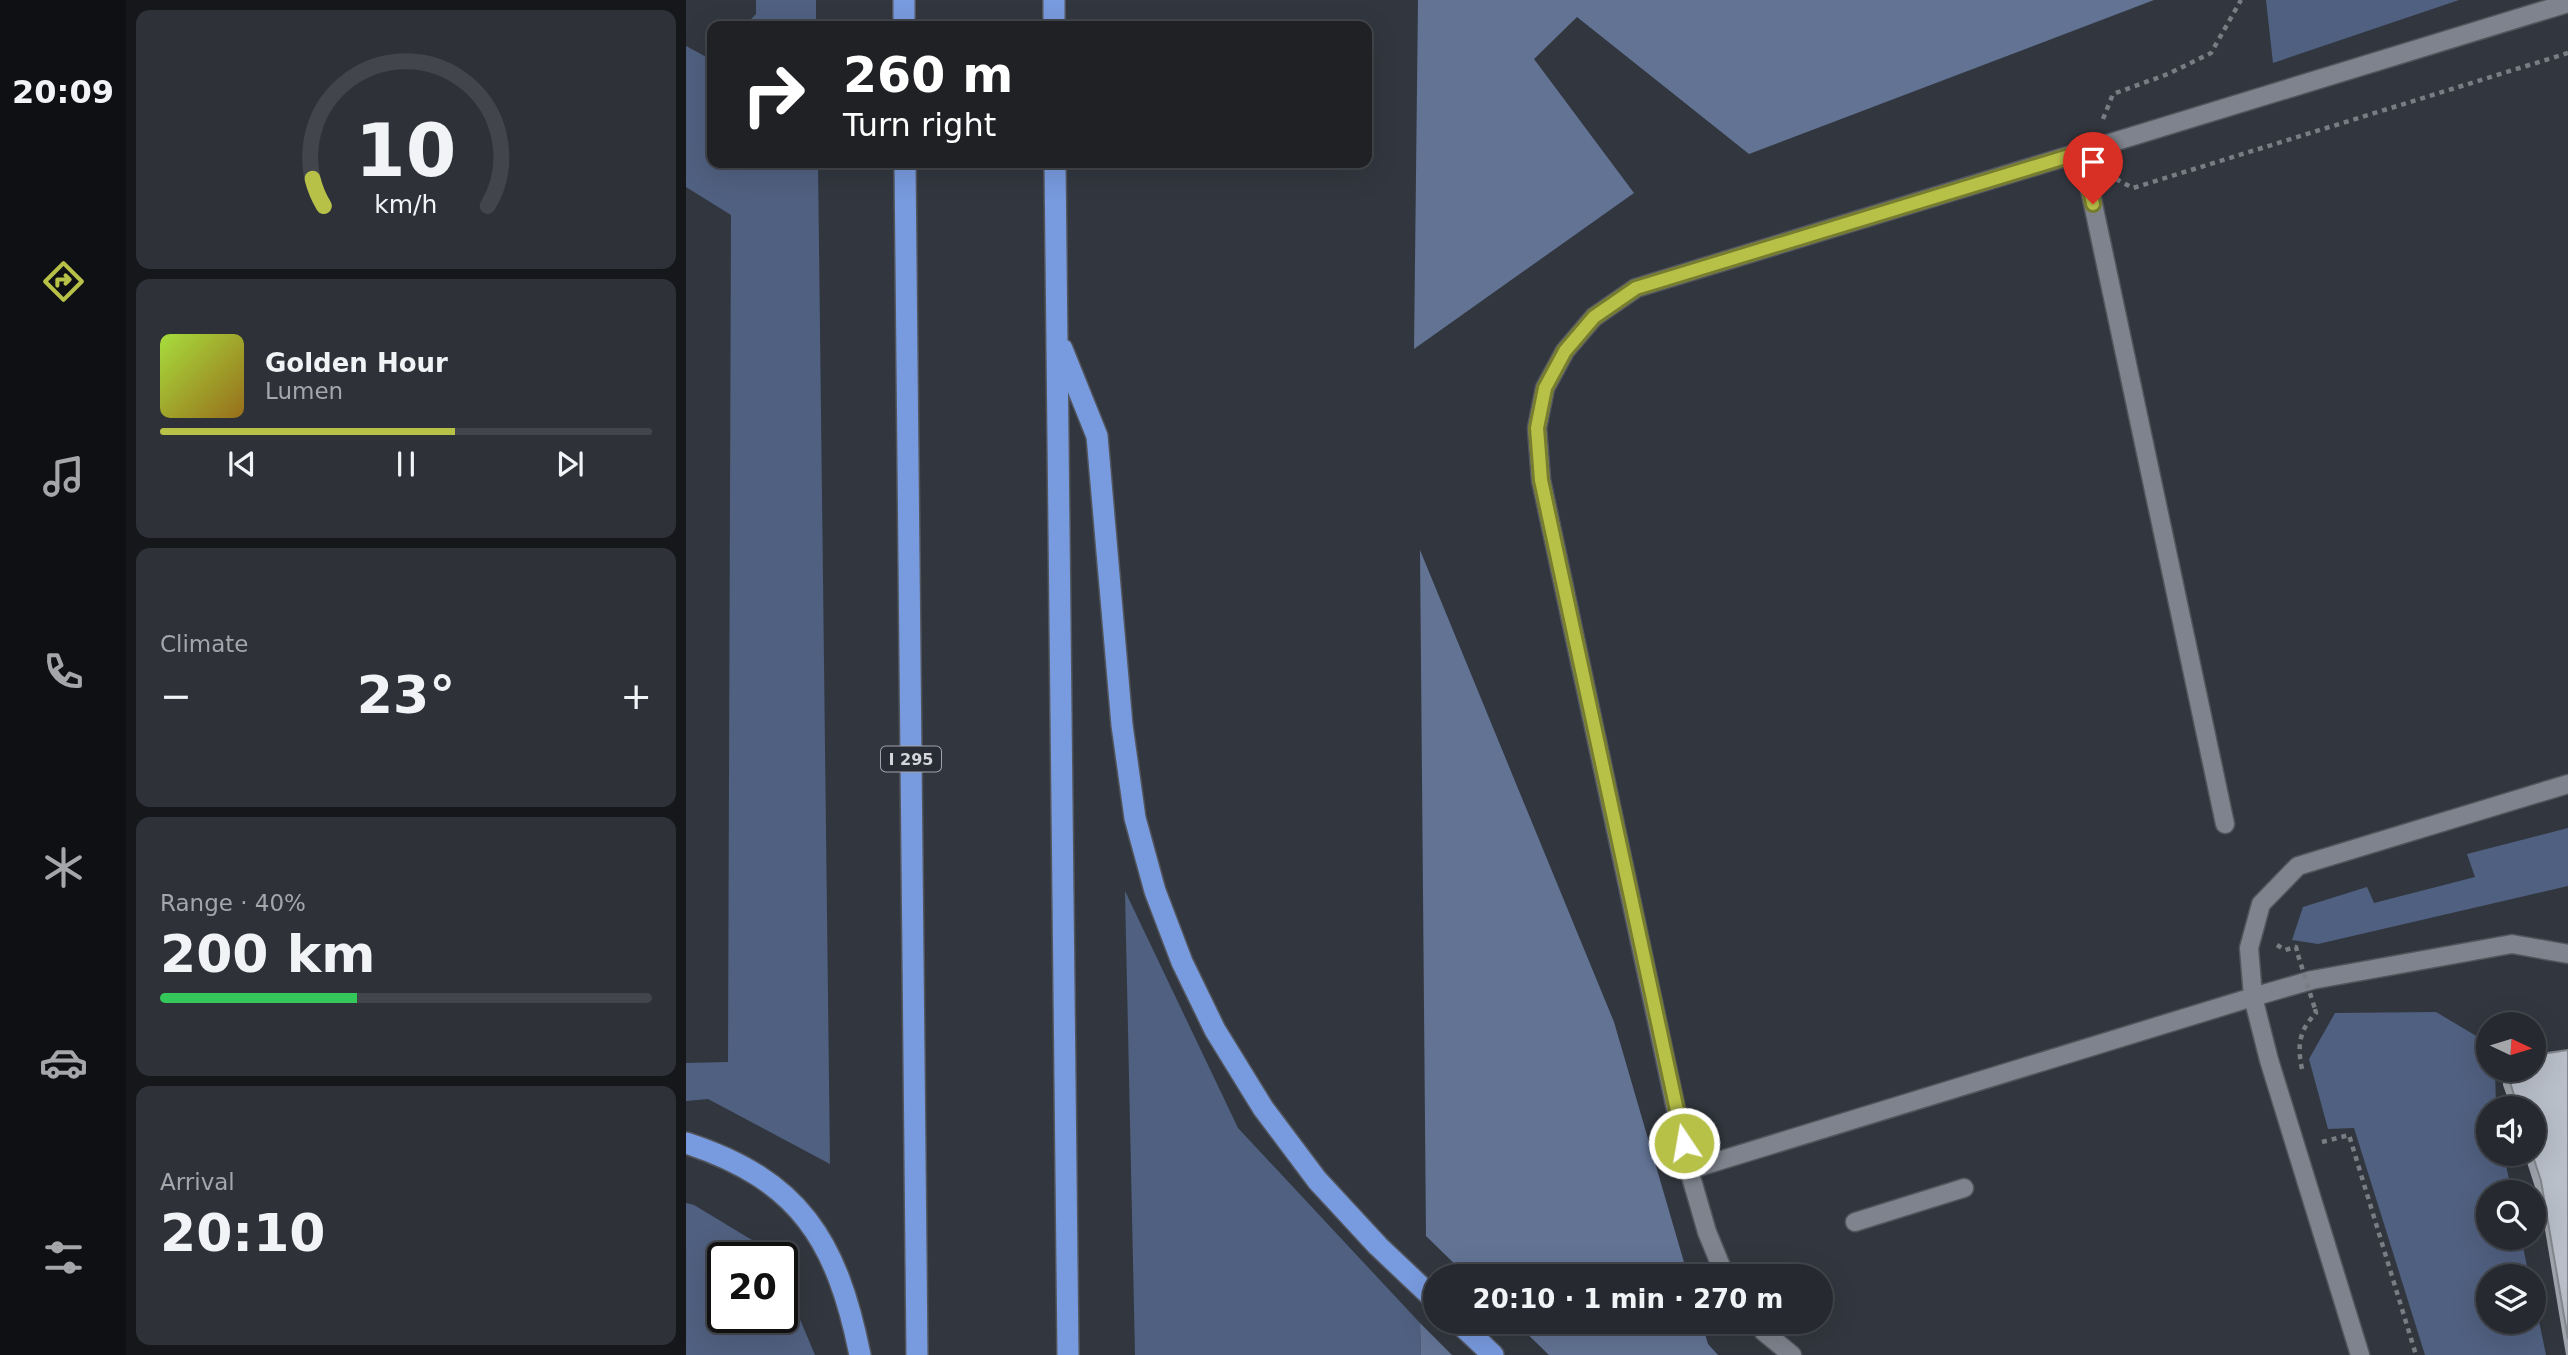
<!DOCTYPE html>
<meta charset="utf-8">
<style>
:root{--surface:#26292f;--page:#2e3137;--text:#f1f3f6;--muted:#a4a6aa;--line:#42454b;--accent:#b7c148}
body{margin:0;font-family:"DejaVu Sans",sans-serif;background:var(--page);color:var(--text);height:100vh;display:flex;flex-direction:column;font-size:26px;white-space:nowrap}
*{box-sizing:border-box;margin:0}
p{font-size:23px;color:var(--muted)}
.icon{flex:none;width:38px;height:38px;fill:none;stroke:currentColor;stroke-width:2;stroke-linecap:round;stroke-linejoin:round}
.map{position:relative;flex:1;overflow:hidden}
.side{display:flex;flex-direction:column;gap:10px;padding:10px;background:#15171a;width:560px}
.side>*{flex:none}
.banner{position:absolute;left:21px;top:21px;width:665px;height:147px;border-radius:14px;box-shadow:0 7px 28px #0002,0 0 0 2px var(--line);background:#202124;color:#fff;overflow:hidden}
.needle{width:46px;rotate:94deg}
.buttons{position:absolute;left:1790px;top:1012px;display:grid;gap:14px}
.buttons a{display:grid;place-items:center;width:70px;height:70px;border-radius:50%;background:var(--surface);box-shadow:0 7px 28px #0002,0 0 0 2px var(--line);font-size:35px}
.speed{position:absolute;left:21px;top:1242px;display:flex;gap:14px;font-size:35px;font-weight:700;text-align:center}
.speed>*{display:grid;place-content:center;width:91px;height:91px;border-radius:50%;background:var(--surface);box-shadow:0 7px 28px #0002,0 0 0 2px var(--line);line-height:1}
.speed .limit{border:4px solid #111;border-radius:10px;background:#fff;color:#111}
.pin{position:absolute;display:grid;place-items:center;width:60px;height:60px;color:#fff;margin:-72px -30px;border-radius:50% 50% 50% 0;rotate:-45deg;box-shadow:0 0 7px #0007}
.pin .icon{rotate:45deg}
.me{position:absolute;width:77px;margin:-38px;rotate:348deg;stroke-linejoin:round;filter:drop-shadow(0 0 5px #0008)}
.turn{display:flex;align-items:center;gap:24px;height:147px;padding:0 21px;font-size:32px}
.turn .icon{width:91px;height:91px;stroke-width:2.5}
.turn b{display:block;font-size:49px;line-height:60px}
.big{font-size:52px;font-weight:700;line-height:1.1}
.side .card{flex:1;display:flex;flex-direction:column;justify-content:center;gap:10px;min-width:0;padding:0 24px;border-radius:14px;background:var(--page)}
.side .dial{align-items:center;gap:0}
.dial svg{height:182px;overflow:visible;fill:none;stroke:var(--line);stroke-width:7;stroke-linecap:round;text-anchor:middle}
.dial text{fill:var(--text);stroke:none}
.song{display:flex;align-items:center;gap:21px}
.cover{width:84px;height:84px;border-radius:10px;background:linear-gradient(135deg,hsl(80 70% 55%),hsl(40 70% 35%))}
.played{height:7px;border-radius:4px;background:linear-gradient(90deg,var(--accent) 60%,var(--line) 60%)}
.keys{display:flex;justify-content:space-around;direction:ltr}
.heat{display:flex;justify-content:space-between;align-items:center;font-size:38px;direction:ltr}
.charge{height:10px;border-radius:5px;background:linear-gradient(90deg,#34c759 40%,var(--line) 0)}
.trip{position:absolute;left:737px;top:1264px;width:410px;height:70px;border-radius:35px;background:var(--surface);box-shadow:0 7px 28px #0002,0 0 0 2px var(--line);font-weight:700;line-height:70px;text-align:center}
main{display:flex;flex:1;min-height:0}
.menu{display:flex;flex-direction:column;width:126px;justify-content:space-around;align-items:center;background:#0f1013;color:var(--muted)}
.menu .icon{width:49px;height:49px}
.menu .current{color:var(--accent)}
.menu b{font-size:32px;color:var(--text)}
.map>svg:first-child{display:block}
.green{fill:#506080}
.forest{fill:#627394}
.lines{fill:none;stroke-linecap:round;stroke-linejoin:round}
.service-casing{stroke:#52555c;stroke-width:21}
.motorway-casing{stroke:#52555c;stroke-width:24}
.path{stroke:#787c83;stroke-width:4.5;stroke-dasharray:5 5;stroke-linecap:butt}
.service{stroke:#7e838d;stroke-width:18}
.motorway{stroke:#789ade;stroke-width:21}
.path-bridge{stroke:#787c83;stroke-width:4.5;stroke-dasharray:5 5;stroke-linecap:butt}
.wall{fill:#9fa4ad}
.building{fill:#b9bfc9;stroke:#82868d;stroke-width:2}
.route-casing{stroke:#777d2f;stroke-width:18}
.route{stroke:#b7c148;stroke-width:12}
.labels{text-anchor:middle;stroke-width:7;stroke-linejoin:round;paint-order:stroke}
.shield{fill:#282c35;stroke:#a0a2a9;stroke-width:2}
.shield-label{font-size:16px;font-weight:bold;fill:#d3d5db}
</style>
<main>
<nav class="menu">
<b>20:09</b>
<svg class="icon current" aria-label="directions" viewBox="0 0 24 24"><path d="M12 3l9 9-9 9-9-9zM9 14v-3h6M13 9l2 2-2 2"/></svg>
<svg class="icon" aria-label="music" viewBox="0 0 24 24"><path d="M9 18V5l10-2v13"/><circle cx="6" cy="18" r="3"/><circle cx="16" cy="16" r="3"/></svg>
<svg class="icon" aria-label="phone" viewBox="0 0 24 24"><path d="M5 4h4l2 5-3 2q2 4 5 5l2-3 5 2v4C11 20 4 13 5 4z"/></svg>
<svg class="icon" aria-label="climate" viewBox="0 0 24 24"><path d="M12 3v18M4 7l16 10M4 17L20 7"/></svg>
<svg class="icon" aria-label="car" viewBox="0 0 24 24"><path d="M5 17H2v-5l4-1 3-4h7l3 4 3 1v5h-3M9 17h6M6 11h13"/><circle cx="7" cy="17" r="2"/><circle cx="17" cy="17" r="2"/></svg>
<svg class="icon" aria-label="filters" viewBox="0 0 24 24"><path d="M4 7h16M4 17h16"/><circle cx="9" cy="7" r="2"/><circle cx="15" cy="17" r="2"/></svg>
</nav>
<section class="side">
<div class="card dial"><svg viewBox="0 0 100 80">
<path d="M14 69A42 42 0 1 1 86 69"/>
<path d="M14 69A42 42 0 0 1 9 57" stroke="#b7c148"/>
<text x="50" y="56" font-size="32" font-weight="700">10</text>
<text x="50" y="72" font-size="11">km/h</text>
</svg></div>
<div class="card">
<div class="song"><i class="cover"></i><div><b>Golden Hour</b><p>Lumen</p></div></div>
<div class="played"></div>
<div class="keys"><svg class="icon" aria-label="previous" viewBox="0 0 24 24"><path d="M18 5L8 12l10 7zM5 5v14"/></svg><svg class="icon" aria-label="pause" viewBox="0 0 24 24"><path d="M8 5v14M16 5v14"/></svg><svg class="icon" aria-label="next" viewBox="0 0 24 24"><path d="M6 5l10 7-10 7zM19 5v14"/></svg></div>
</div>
<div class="card"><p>Climate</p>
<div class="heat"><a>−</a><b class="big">23°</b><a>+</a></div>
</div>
<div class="card"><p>Range · 40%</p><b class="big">200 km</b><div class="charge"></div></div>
<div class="card"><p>Arrival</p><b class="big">20:10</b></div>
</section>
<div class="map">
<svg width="1882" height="1355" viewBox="0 0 1882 1355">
<rect width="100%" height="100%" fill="#32373f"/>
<path class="green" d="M70 0H130V26H58L70 14Z
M1580 0H1773L1587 63Z
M0 46 26 60V163H132L144 1164 22 1099 0 1101V1063L42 1062 45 215 0 187Z
M1882 828V886L1632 944 1606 940 1617 907 1681 887 1688 903 1789 877 1781 854Z
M439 891 552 1128 734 1323 735 1355H449Z
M1750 1012 1802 1043V1069H1809L1810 1108H1802V1153H1817L1826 1192H1802V1237H1835L1843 1276H1802V1321H1848V1297L1860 1355H1739L1668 1128 1642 1129 1623 1059 1649 1013Z
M0 1203 8 1205 86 1252 88 1258H37V1318H96V1277L129 1355H0Z"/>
<path class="forest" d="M732 0H1468L1063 154 891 17 848 59 948 193 728 349Z
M734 550 928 1022 1002 1276H781L740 1236Z
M828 1321H1015L1022 1344 1032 1355H863Z
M734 1323 766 1355H735Z"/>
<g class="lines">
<defs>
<path id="service" d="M1396 152 1539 824
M1003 1170 1567 997 1563 948 1575 904 1612 866 1882 784
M1169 1222 1278 1188
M1039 1276 1021 1232 1003 1170 855 480 851 428 859 388 879 351 908 317 950 288 1882 3
M1070 1321 1078 1332 1106 1355
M1674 1355 1583 1060 1567 997 1626 980 1826 944 1882 954"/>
<path id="motorway" d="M218 0V26
M368 0V26
M219 163 231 1355
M369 163 382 1355
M376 349 411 436 436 725 449 818 469 891 496 962 529 1030 577 1108 631 1180 692 1246 749 1300
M0 1143C114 1180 151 1241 174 1355
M771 1321 807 1355"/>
</defs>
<use href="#service" class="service-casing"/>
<use href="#motorway" class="motorway-casing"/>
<path class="path" d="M1417 119 1427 94 1482 74 1525 53 1555 0
M1430 179 1447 188 1882 53
M1591 945 1599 950 1610 947 1612 955
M1616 1069C1611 1046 1613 1030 1630 1013L1629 1009
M1636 1142 1663 1135 1730 1355"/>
<use href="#service" class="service"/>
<use href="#motorway" class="motorway"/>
<path class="path-bridge" d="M1612 955 1629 1009"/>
</g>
<path class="wall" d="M1882 1050V1355H1880L1855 1206 1838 1153H1848V1108H1825L1817 1085V1069H1848Z"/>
<path class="building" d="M1882 1050V1339L1855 1181 1846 1153H1848V1108H1832L1820 1069H1848V1055Z"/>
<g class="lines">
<defs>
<path id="route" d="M998 1143 855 480 851 428 859 388 879 351 908 317 950 288 1396 152 1407 204"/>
</defs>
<use href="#route" class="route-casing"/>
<use href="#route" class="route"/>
</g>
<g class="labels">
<rect class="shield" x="195" y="746.5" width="60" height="25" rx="5"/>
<g class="shield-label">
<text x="225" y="765">I 295</text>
</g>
</g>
</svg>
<div class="buttons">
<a><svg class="needle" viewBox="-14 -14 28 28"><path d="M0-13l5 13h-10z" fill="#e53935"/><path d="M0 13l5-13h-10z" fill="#a4a6aa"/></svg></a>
<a><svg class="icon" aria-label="sound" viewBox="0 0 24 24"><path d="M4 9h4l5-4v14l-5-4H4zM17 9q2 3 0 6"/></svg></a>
<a><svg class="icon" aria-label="search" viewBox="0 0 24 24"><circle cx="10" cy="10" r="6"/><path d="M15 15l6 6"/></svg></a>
<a><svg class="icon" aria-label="layers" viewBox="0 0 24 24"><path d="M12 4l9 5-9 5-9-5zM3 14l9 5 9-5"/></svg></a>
</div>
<div class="speed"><div class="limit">20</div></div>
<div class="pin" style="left:1407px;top:204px;background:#d93025"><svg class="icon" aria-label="arrive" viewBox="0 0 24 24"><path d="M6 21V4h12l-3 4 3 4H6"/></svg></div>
<svg class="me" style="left:998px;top:1143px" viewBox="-20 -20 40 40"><circle r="17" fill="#b7c148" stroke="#fff" stroke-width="3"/><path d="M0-11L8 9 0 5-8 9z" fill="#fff"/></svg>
<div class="trip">20:10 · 1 min · 270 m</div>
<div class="banner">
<div class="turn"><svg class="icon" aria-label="right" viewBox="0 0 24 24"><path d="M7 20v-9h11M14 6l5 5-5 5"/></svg><div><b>260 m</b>Turn right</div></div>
</div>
</div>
</main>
